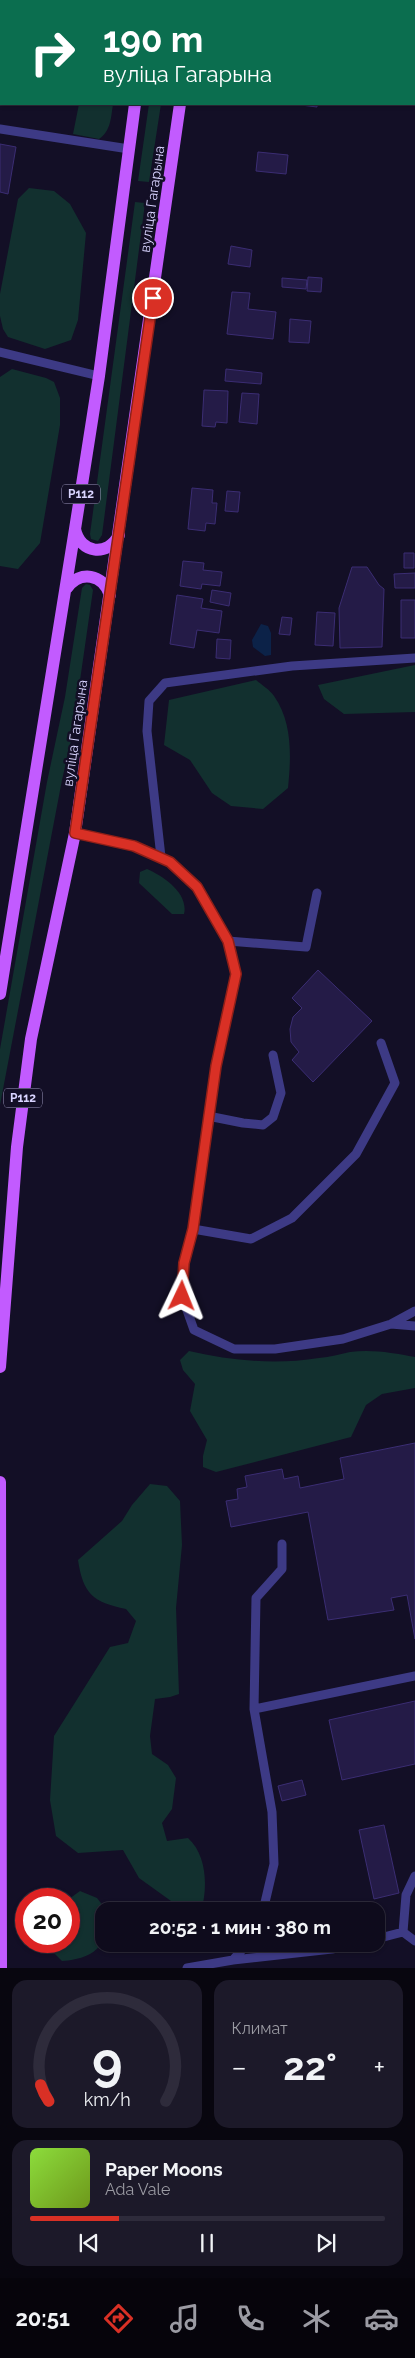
<!DOCTYPE html>
<html lang="ru">
<meta charset="utf-8">
<style>
:root{--surface:#0e0b1c;--page:#1c1929;--text:#f1f3f6;--muted:#9b9ba3;--line:#2e2b3b;--accent:#d93025}
body{margin:0;font-family:Raleway,sans-serif;background:var(--page);color:var(--text);height:100vh;display:flex;flex-direction:column;font-size:19px;white-space:nowrap}
*{box-sizing:border-box;margin:0}
p{font-size:16px;color:var(--muted)}
.icon{flex:none;width:28px;height:28px;fill:none;stroke:currentColor;stroke-width:2;stroke-linecap:round;stroke-linejoin:round}
.map{position:relative;height:1968px;overflow:hidden}
.panel{display:flex;flex-direction:column;gap:12px;padding:12px;background:#08060f;flex:1}
.panel>*{flex:none}
.hud{position:absolute;left:0px;top:0px;width:415px;height:105px;box-shadow:0 1px 4px #0004,0 0 0 1px var(--line);background:#0b6e4f;color:#fff;overflow:hidden}
.speed{position:absolute;left:15px;top:1888px;display:flex;gap:10px;font-size:25px;font-weight:700;text-align:center}
.speed>*{display:grid;place-content:center;width:65px;height:65px;border-radius:50%;background:var(--surface);box-shadow:0 1px 4px #0004,0 0 0 1px var(--line);line-height:1}
.speed .limit{border:8px solid #d22;background:#fff;color:#111}
.pin{position:absolute;display:grid;place-items:center;width:42px;height:42px;color:#fff;margin:-21px;border:2px solid #fff;border-radius:50%;box-shadow:0 1px 5px #0007}
.me{position:absolute;width:55px;margin:-28px;rotate:2deg;stroke-linejoin:round;filter:drop-shadow(0 0 4px #0008)}
.turn{display:flex;align-items:center;gap:18px;height:105px;padding:0 20px;font-size:22px}
.turn .icon{width:65px;height:65px;stroke-width:2.5}
.turn b{display:block;font-size:35px;line-height:42px}
.big{font-size:38px;font-weight:700;line-height:1.1}
.panel .card{flex:1;display:flex;flex-direction:column;justify-content:center;gap:8px;min-width:0;padding:0 18px;border-radius:15px;background:var(--page)}
.panel .dial{align-items:center;gap:0}
.dial svg{height:130px;overflow:visible;fill:none;stroke:var(--line);stroke-width:7;stroke-linecap:round;text-anchor:middle}
.dial text{fill:var(--text);stroke:none}
.song{display:flex;align-items:center;gap:15px}
.cover{width:60px;height:60px;border-radius:8px;background:linear-gradient(135deg,hsl(90 70% 55%),hsl(80 70% 35%))}
.played{height:5px;border-radius:2px;background:linear-gradient(90deg,var(--accent) 25%,var(--line) 25%)}
.keys{display:flex;justify-content:space-around;direction:ltr}
.heat{display:flex;justify-content:space-between;align-items:center;font-size:28px;direction:ltr}
.panel .tiles{flex:1;display:grid;gap:12px;grid-template-columns:1fr 1fr}
.card:last-child{grid-column:span 2}
.trip{position:absolute;left:95px;top:1902px;width:290px;height:50px;border-radius:15px;background:var(--surface);box-shadow:0 1px 4px #0004,0 0 0 1px var(--line);font-weight:700;line-height:50px;text-align:center}
.dock{display:flex;height:80px;justify-content:space-around;align-items:center;background:#06040b;color:var(--muted)}
.dock .icon{width:35px;height:35px}
.dock .active{color:var(--accent)}
.dock b{font-size:22px;color:var(--text)}
.map>svg:first-child{display:block}
.green{fill:#12302f}
.water{fill:#0c2248}
.building{fill:#241b47;stroke:#3b2d73}
.lines{fill:none;stroke-linecap:round;stroke-linejoin:round}
.lane{stroke:#3d3a85;stroke-width:9}
.primary{stroke:#c25bff;stroke-width:12}
.route-casing{stroke:#8d1f18;stroke-width:12}
.route{stroke:#d93025;stroke-width:9}
.labels{text-anchor:middle;stroke-width:5;stroke-linejoin:round;paint-order:stroke}
.shield{fill:#130f26;stroke:#9e99be;stroke-width:1}
.shield-label{font-size:12px;font-weight:bold;fill:#d9d4ff}
.street-label{font-size:14px;fill:#d9d4ff;stroke:#130f26}
</style>
<div class="map">
<svg width="415" height="1968" viewBox="0 0 415 1968">
<rect width="100%" height="100%" fill="#130f26"/>
<path class="green" d="M79 104H113C111 117 111 131 99 139L73 134Z
M149 104H161L149 182 138 181Z
M29 188 54 191 70 204 86 233 78 320 71 340 45 349 8 337 3 329 0 316V294L18 199Z
M135 202 145 203 102 535 98 541 91 539 90 534Z
M12 369 46 378 54 382 60 398V425L40 543 18 569 0 566V377Z
M86 584 90 585 93 590 72 736 62 780 0 1105V1049L47 782 65 697 82 588Z
M415 665V712L344 714 324 699 318 685Z
M256 680C262 685 270 690 274 696 293 723 291 758 288 788L263 809 231 806 212 793 190 760 164 745 169 700Z
M147 869C163 876 189 893 184 914H172L139 883 140 872Z
M189 1351C232 1361 276 1365 319 1358 330 1357 340 1354 350 1352 372 1349 394 1353 415 1357V1388L382 1394 366 1405 351 1437 216 1472 203 1467V1456L207 1440 190 1411 195 1384 183 1370 180 1360Z
M150 1484 167 1486 180 1501 182 1545 176 1608 179 1694 170 1697 155 1699 150 1736 152 1754 168 1765 176 1778 172 1809 162 1823 167 1841 188 1838C207 1855 208 1888 201 1911H180L171 1901 139 1878 123 1850 78 1853 56 1836 50 1800 54 1736 110 1647 128 1643 136 1621 126 1609C93 1602 83 1594 78 1560L122 1521 132 1505Z
M80 1891 97 1898 107 1911H104C104 1919 105 1928 104 1936 100 1955 78 1960 62 1961L48 1947 47 1941H69V1899Z"/>
<path class="water" d="M261 624 268 626 271 633V655L265 656 253 647 252 640Z"/>
<path class="building" d="M293 104H317V107Z
M0 144 16 147 8 194 0 192Z
M258 152 288 155 286 174 256 171Z
M231 246 252 250 250 267 228 264Z
M308 277 322 278 321 292 307 291Z
M282 278 307 280 306 289 282 287Z
M232 292 250 293 248 309 276 312 273 339 227 334Z
M290 319 311 321 309 343 289 342Z
M226 369 262 373 261 384 225 381Z
M204 390 228 391 227 423 216 422 215 427 202 426Z
M242 393 259 394 257 424 239 422Z
M192 488 213 490 212 503H217L215 524 206 523 205 531 188 529Z
M227 491 240 492 238 512 225 511Z
M404 553H414V568H404Z
M183 561 204 563 203 570 222 572 220 586 202 584 201 589 180 586Z
M352 567H367L379 585 384 589 382 647 340 648 339 608Z
M415 573V588H395L394 574Z
M212 590 231 593 229 606 210 602Z
M177 595 203 599 201 608 222 611 219 633 197 630 194 648 170 644Z
M401 600H415V638H401Z
M317 612 335 613 333 646 315 645Z
M282 617 292 618 290 635 279 634Z
M217 639 231 640 230 659 216 658Z
M318 970 372 1021 313 1082 292 1060 299 1052 291 1042 290 1029 293 1017 302 1008 292 998Z
M415 1443V1639L407 1595 391 1598 394 1610 328 1620 308 1512 231 1527 226 1501 238 1499 237 1489 247 1487 245 1476 282 1469 284 1479 298 1476 300 1488 344 1479 340 1458Z
M415 1701V1764L342 1780 329 1720Z
M302 1780 306 1795 282 1801 278 1786Z
M384 1825 399 1893 374 1899 359 1830Z"/>
<g class="lines">
<path class="lane" d="M331 0 342 1
M0 129 129 149
M0 352 99 376
M75 833 134 846 170 863 197 887 228 941 236 974 216 1065 193 1229 184 1263 182 1296 194 1330 234 1349H275L343 1339 391 1324 415 1311
M161 857 147 731 149 701 165 683 292 666 415 658
M228 941 306 947 317 893
M208 1116 243 1123 263 1125 273 1117 281 1093 273 1055
M193 1229 251 1239 292 1218 356 1154 395 1083 381 1043
M391 1324 415 1326
M254 1709 415 1676
M263 1911 274 1864 272 1812 254 1709 256 1598 282 1569V1544
M403 1932 406 1895 415 1876
M376 1939 403 1932 415 1941
M233 1960 332 1949 354 1944
M187 1968 233 1960 247 1944"/>
<path class="primary" d="M150 1V0
M194 1V0
M75 529C80 554 108 557 119 535
M67 588C80 570 103 574 110 595
M0 994 75 529 99 376 135 104
M0 1367 17 1147 31 1039 75 833 180 104
M0 1482 1 1968"/>
</g>
<g class="lines">
<defs>
<path id="route" d="M153 298 75 833 134 846 170 862 197 887 228 941 236 974 216 1066 193 1229 184 1263 182 1296"/>
</defs>
<use href="#route" class="route-casing"/>
<use href="#route" class="route"/>
</g>
<g class="labels">
<g class="shield">
<rect x="62" y="484.5" width="38" height="19" rx="4"/>
<rect x="4" y="1088.5" width="38" height="19" rx="4"/>
</g>
<g class="shield-label">
<text x="81" y="498">Р112</text>
<text x="23" y="1102">Р112</text>
</g>
<g class="street-label">
<text transform="translate(152 199) rotate(-82)" y="5">вуліца Гагарына</text>
<text transform="translate(75 733) rotate(-82)" y="5">вуліца Гагарына</text>
</g>
</g>
</svg>
<div class="speed"><div class="limit">20</div></div>
<div class="pin" style="left:153px;top:298px;background:#d93025"><svg class="icon" aria-label="arrive" viewBox="0 0 24 24"><path d="M6 21V4h12l-3 4 3 4H6"/></svg></div>
<svg class="me" style="left:182px;top:1296px" viewBox="-20 -20 40 40"><path d="M0-17L14 15 0 8-14 15z" fill="#d93025" stroke="#fff" stroke-width="4"/></svg>
<div class="trip">20:52 · 1 мин · 380 m</div>
<div class="hud">
<div class="turn"><svg class="icon" aria-label="right" viewBox="0 0 24 24"><path d="M7 20v-9h11M14 6l5 5-5 5"/></svg><div><b>190 m</b>вуліца Гагарына</div></div>
</div>
</div>
<section class="panel">
<div class="tiles">
<div class="card dial"><svg viewBox="0 0 100 80">
<path d="M14 69A42 42 0 1 1 86 69"/>
<path d="M14 69A42 42 0 0 1 9 59" stroke="#d93025"/>
<text x="50" y="56" font-size="32" font-weight="700">9</text>
<text x="50" y="72" font-size="11">km/h</text>
</svg></div>
<div class="card"><p>Климат</p>
<div class="heat"><a>−</a><b class="big">22°</b><a>+</a></div>
</div>
<div class="card">
<div class="song"><i class="cover"></i><div><b>Paper Moons</b><p>Ada Vale</p></div></div>
<div class="played"></div>
<div class="keys"><svg class="icon" aria-label="previous" viewBox="0 0 24 24"><path d="M18 5L8 12l10 7zM5 5v14"/></svg><svg class="icon" aria-label="pause" viewBox="0 0 24 24"><path d="M8 5v14M16 5v14"/></svg><svg class="icon" aria-label="next" viewBox="0 0 24 24"><path d="M6 5l10 7-10 7zM19 5v14"/></svg></div>
</div>
</div>
</section>
<nav class="dock">
<b>20:51</b>
<svg class="icon active" aria-label="directions" viewBox="0 0 24 24"><path d="M12 3l9 9-9 9-9-9zM9 14v-3h6M13 9l2 2-2 2"/></svg>
<svg class="icon" aria-label="music" viewBox="0 0 24 24"><path d="M9 18V5l10-2v13"/><circle cx="6" cy="18" r="3"/><circle cx="16" cy="16" r="3"/></svg>
<svg class="icon" aria-label="phone" viewBox="0 0 24 24"><path d="M5 4h4l2 5-3 2q2 4 5 5l2-3 5 2v4C11 20 4 13 5 4z"/></svg>
<svg class="icon" aria-label="climate" viewBox="0 0 24 24"><path d="M12 3v18M4 7l16 10M4 17L20 7"/></svg>
<svg class="icon" aria-label="car" viewBox="0 0 24 24"><path d="M5 17H2v-5l4-1 3-4h7l3 4 3 1v5h-3M9 17h6M6 11h13"/><circle cx="7" cy="17" r="2"/><circle cx="17" cy="17" r="2"/></svg>
</nav>
